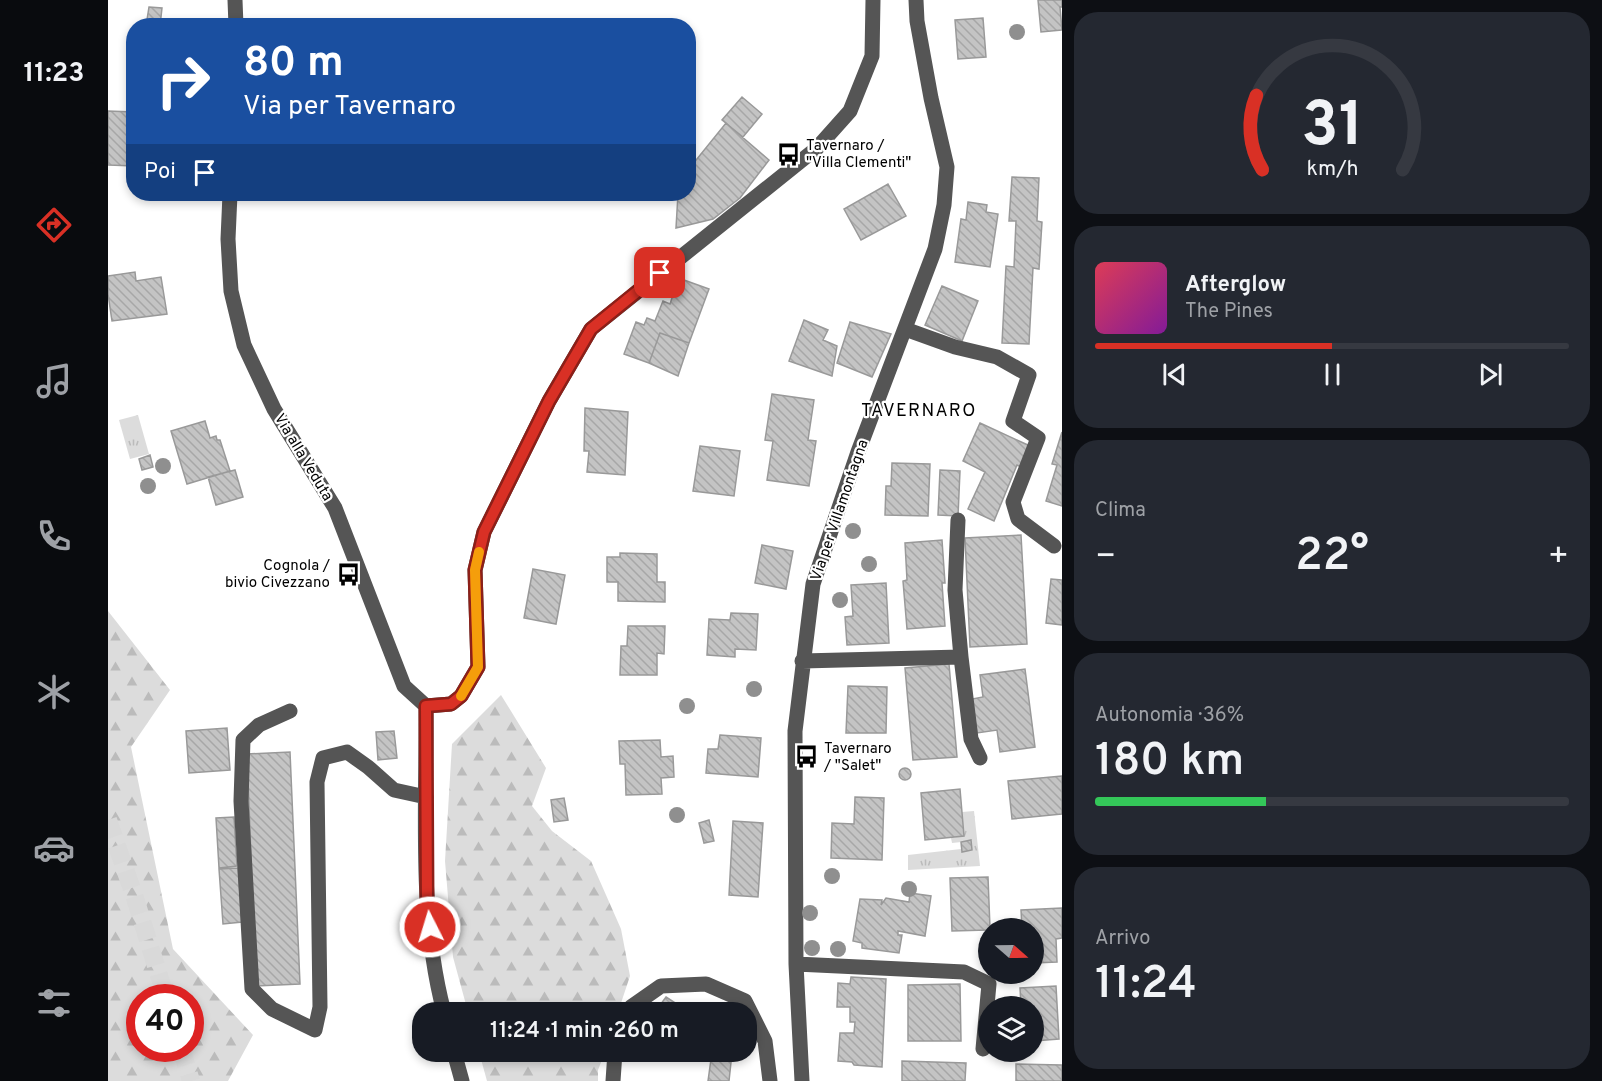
<!DOCTYPE html>
<html lang="it">
<meta charset="utf-8">
<style>
:root{--surface:#171b24;--page:#242831;--text:#f1f3f6;--muted:#9ea1a6;--line:#363941;--accent:#d93025}
body{margin:0;font-family:Overpass,sans-serif;background:var(--page);color:var(--text);height:100vh;display:flex;flex-direction:column;font-size:22px;white-space:nowrap}
*{box-sizing:border-box;margin:0}
p{font-size:20px;color:var(--muted)}
.icon{flex:none;width:33px;height:33px;fill:none;stroke:currentColor;stroke-width:2;stroke-linecap:round;stroke-linejoin:round}
.map{position:relative;flex:1;overflow:hidden}
.drawer{display:flex;flex-direction:column;gap:12px;padding:12px;background:#0d0f14;width:540px}
.drawer>*{flex:none}
.top-card{position:absolute;left:18px;top:18px;width:570px;height:183px;border-radius:24px;box-shadow:0 3px 9px #0003;background:#1a4fa0;color:#fff;overflow:hidden}
.needle{width:39px;rotate:110deg}
.controls{position:absolute;left:870px;top:918px;display:grid;gap:12px}
.controls a{display:grid;place-items:center;width:66px;height:66px;border-radius:50%;background:var(--surface);box-shadow:0 3px 9px #0003;font-size:30px}
.speed{position:absolute;left:18px;top:984px;display:flex;gap:12px;font-size:30px;font-weight:700;text-align:center}
.speed>*{display:grid;place-content:center;width:78px;height:78px;border-radius:50%;background:var(--surface);box-shadow:0 3px 9px #0003;line-height:1}
.speed .limit{border:9px solid #d22;background:#fff;color:#111}
.pin{position:absolute;display:grid;place-items:center;width:51px;height:51px;color:#fff;margin:-26px;border-radius:12px;box-shadow:0 3px 9px #0006}
.me{position:absolute;width:66px;margin:-33px;rotate:355deg;stroke-linejoin:round;filter:drop-shadow(0 0 4px #0008)}
.turn{display:flex;align-items:center;gap:21px;height:126px;padding:0 18px;font-size:27px}
.turn .icon{width:78px;height:78px;stroke-width:2.5}
.turn b{display:block;font-size:42px;line-height:51px}
.then{display:flex;align-items:center;height:57px;padding:0 18px;background:#0003;gap:12px;font-size:22px}
.big{font-size:45px;font-weight:600;line-height:1.1}
.drawer .tile{flex:1;display:flex;flex-direction:column;justify-content:center;gap:9px;min-width:0;padding:0 21px;border-radius:24px;background:var(--page)}
.drawer .dial{align-items:center;gap:0}
.dial svg{height:156px;overflow:visible;fill:none;stroke:var(--line);stroke-width:7;stroke-linecap:round;text-anchor:middle}
.dial text{fill:var(--text);stroke:none}
.song{display:flex;align-items:center;gap:18px}
.cover{width:72px;height:72px;border-radius:9px;background:linear-gradient(135deg,hsl(350 70% 55%),hsl(290 70% 35%))}
.played{height:6px;border-radius:3px;background:linear-gradient(90deg,var(--accent) 50%,var(--line) 50%)}
.keys{display:flex;justify-content:space-around;direction:ltr}
.heat{display:flex;justify-content:space-between;align-items:center;font-size:33px;direction:ltr}
.charge{height:9px;border-radius:4px;background:linear-gradient(90deg,#34c759 36%,var(--line) 0)}
.trip{position:absolute;left:304px;top:1002px;width:345px;height:60px;border-radius:24px;background:var(--surface);box-shadow:0 3px 9px #0003;font-weight:600;line-height:60px;text-align:center}
main{display:flex;flex:1;min-height:0}
.dock{display:flex;flex-direction:column;width:108px;justify-content:space-around;align-items:center;background:#090b0e;color:var(--muted)}
.dock .icon{width:42px;height:42px}
.dock .on{color:var(--accent)}
.dock b{font-size:27px;color:var(--text)}
.map>svg:first-child{display:block}
.grass{fill:url(#grass-tufts)}
.forest{fill:url(#forest-firs);fill-rule:evenodd}
.building{fill:url(#building-back-hatch);stroke:#999;stroke-width:1.5}
.lines{fill:none;stroke-linecap:round;stroke-linejoin:round}
.highway-tunnel{stroke:#d9d9d9;stroke-width:18;stroke-dasharray:18 9;stroke-linecap:butt}
.minor{stroke:#555;stroke-width:15}
.tree{fill:#8f8f8f}
.route-casing{stroke:#8d1f18;stroke-width:15}
.route{stroke:#d93025;stroke-width:10}
.slow{stroke:#f59e0b;stroke-width:10}
.labels{text-anchor:middle;stroke-width:4.5;stroke-linejoin:round;paint-order:stroke}
.poi-label{font-size:15px;fill:#000;stroke:#fff;text-anchor:start}
.street-label{font-size:15px;fill:#000;stroke:#fff}
.quarter-label{font-size:18px;letter-spacing:1.5px;fill:#000;stroke:#fff}
</style>
<main>
<nav class="dock">
<b>11:23</b>
<svg class="icon on" aria-label="directions" viewBox="0 0 24 24"><path d="M12 3l9 9-9 9-9-9zM9 14v-3h6M13 9l2 2-2 2"/></svg>
<svg class="icon" aria-label="music" viewBox="0 0 24 24"><path d="M9 18V5l10-2v13"/><circle cx="6" cy="18" r="3"/><circle cx="16" cy="16" r="3"/></svg>
<svg class="icon" aria-label="phone" viewBox="0 0 24 24"><path d="M5 4h4l2 5-3 2q2 4 5 5l2-3 5 2v4C11 20 4 13 5 4z"/></svg>
<svg class="icon" aria-label="climate" viewBox="0 0 24 24"><path d="M12 3v18M4 7l16 10M4 17L20 7"/></svg>
<svg class="icon" aria-label="car" viewBox="0 0 24 24"><path d="M5 17H2v-5l4-1 3-4h7l3 4 3 1v5h-3M9 17h6M6 11h13"/><circle cx="7" cy="17" r="2"/><circle cx="17" cy="17" r="2"/></svg>
<svg class="icon" aria-label="filters" viewBox="0 0 24 24"><path d="M4 7h16M4 17h16"/><circle cx="9" cy="7" r="2"/><circle cx="15" cy="17" r="2"/></svg>
</nav>
<div class="map">
<svg width="954" height="1081" viewBox="0 0 954 1081">
<defs>
<pattern id="grass-tufts" width="24" height="20" patternUnits="userSpaceOnUse" patternTransform="scale(1.5)"><rect width="24" height="20" fill="#dcdcdc"/><path d="M3 7l-1-3M5 7V3M7 7l1-3M15 17l-1-3M17 17v-4M19 17l1-3" fill="none" stroke="#bbb"/></pattern>
<pattern id="forest-firs" width="22" height="20" patternUnits="userSpaceOnUse" patternTransform="scale(1.5)"><rect width="22" height="20" fill="#dcdcdc"/><path d="M5 1l3.5 6h-7zM16 11l3.5 6h-7z" fill="#bbb"/></pattern>
<pattern id="building-back-hatch" width="6" height="6" patternUnits="userSpaceOnUse" patternTransform="scale(1.5)"><rect width="6" height="6" fill="#c4c4c4"/><path d="M-1 5l2 2M0 0l6 6M5-1l2 2" fill="none" stroke="#a7a7a7"/></pattern>
</defs>
<rect width="100%" height="100%" fill="#fff"/>
<path class="grass" d="M30 415 41 454 22 459 11 420Z
M866 811 872 866 800 870V855L853 849 854 851 864 850 863 841 844 843 843 838 856 836 854 812Z"/>
<path class="forest" d="M0 611 62 690 23 747 65 949 145 1035 120 1081H0ZM32 998H82V1048H32Z
M393 695 438 768 424 806 444 831 483 861 513 929 522 976 510 1012H360L345 957 337 861 344 744Z
M371 1052H497L490 1070V1081H379Z"/>
<path class="building" d="M930 0H954V7H952L954 30 933 32Z
M41 7 54 8 52 26H38Z
M875 18 878 57 850 59 847 20Z
M634 97 654 114 635 137 614 120Z
M0 111 26 112V166L0 165Z
M618 123 661 160 632 198 605 219 568 228 570 194H580V170Z
M904 177 931 178 929 221 934 222 931 269 925 268 921 344 894 343 898 266 906 267 908 221H901Z
M780 184 798 216 753 240 736 209Z
M860 202 879 205 878 212 890 214 882 267 847 262 853 219 858 220Z
M27 272 28 281 53 277 59 314 4 321 0 294V276Z
M576 280 601 289 581 343 552 333 541 363 516 354 528 322 536 325 539 318 547 321 555 301 562 304 566 292 571 294Z
M834 286 870 301 854 341 817 325Z
M696 320 720 330 715 340 729 346 724 376 681 361Z
M742 322 783 334 764 377 729 363Z
M552 333 581 343 570 376 541 363Z
M664 394 706 400 700 440 708 441 701 486 659 480 665 441 657 440Z
M477 408 520 412 517 475 479 472 481 451H476Z
M97 421 102 438 108 436 109 440H112L122 471 79 484 63 431Z
M872 423 922 446 913 467 909 465 886 521 860 509 877 472 855 461Z
M954 432V506L938 501 949 465 944 464Z
M592 446 632 451 626 496 585 491Z
M42 455 45 467 34 470 31 459Z
M784 463 822 464 820 516 777 515 778 486H783Z
M127 470 135 497 108 505 100 477Z
M832 470 852 471 850 516 830 515Z
M913 535 919 644 862 647 857 538Z
M834 540 837 583H834L837 626 799 629 795 581 799 580 797 543Z
M654 545 685 551 678 589 647 583Z
M512 553 549 554V582H557V602L510 601V582H499V557H512Z
M425 569 457 575 448 624 416 618Z
M943 579 954 580V625L938 623Z
M778 583 781 643 739 645 737 617 745 616 743 585Z
M623 613 650 614 648 650 627 649V657L599 655 601 619 622 620Z
M520 626H557L556 654 549 653V675H512L513 646H519Z
M841 664 849 757 805 760 797 668Z
M917 669 927 747 892 752 889 730 869 733 864 699 875 697 872 675Z
M740 686 779 687 778 733H738Z
M119 728 122 770 81 773 78 731Z
M286 731 289 758 270 760 268 732Z
M612 735 653 738 650 777 598 773 600 749H610Z
M552 740 553 757 565 756 566 777 553 778 554 794 518 795 517 764H512L511 741Z
M182 752 192 984 148 986 139 754Z
M791 774a6 6 0 1 1 12 0a6 6 0 1 1-12 0Z
M954 776V814L904 819 900 781Z
M852 789 856 836 817 840 813 793Z
M747 797 776 798 774 860 723 858 724 823 746 824Z
M456 798 460 820 446 822 443 800Z
M126 817 129 866 111 868 108 818Z
M601 820 606 841 596 843 591 823Z
M625 821 655 823 650 897 621 895Z
M863 840 864 850 854 852 853 842Z
M130 868 134 922 115 924 111 869Z
M880 877 882 928 880 930 844 931 842 878Z
M802 893 823 896 817 936 790 931V935H794L791 953 754 948V943L745 941 752 899 774 900 773 905 778 898 801 902Z
M954 908V938L948 939 949 962 926 963V928H914L913 910Z
M743 977 778 979 774 1067 746 1065 744 1062 730 1061 732 1033H746L747 1022H742V1007H729L730 983 742 984Z
M852 984 853 1041H800V985Z
M948 986 951 1039 926 1041V1006H913L912 988Z
M558 997 581 1012H547Z
M604 1052 624 1053 621 1081H600Z
M794 1061 858 1063 857 1081H794Z
M908 1064 954 1065V1081H908Z"/>
<g class="lines">
<path class="highway-tunnel" d="M0 820 26 895 58 998
M73 1048 83 1081"/>
<path class="minor" d="M127 0 128 26
M122 194 120 239 123 291 136 345 166 409 227 508 296 686 318 706
M797 329 847 347 889 357 921 375 905 421 930 438 905 502 910 519 946 546
M850 520 847 590 853 657
M694 661 853 657 863 739 872 758
M318 706 343 704 353 696 370 667 367 570 376 532 441 401 483 329 709 148 742 111 764 56 765 0
M318 706C319 806 310 915 336 1012
M182 711 151 725 135 740 133 801 144 989 164 1009 207 1030 212 1007 209 782 215 758 239 752 260 767 286 790 318 797
M688 964 856 972 881 984 875 1049
M521 1012 523 1007 553 986 598 984 637 1001 657 1041 662 1081
M346 1052 354 1081
M505 1081 507 1052
M694 1081 688 964 687 731 705 584 750 452 827 249 836 205 839 167 823 98 809 21 808 0"/>
</g>
<g class="tree">
<circle cx="909" cy="32" r="8"/>
<circle cx="55" cy="466" r="8"/>
<circle cx="40" cy="486" r="8"/>
<circle cx="745" cy="531" r="8"/>
<circle cx="761" cy="564" r="8"/>
<circle cx="732" cy="600" r="8"/>
<circle cx="646" cy="689" r="8"/>
<circle cx="579" cy="706" r="8"/>
<circle cx="569" cy="815" r="8"/>
<circle cx="724" cy="876" r="8"/>
<circle cx="801" cy="889" r="8"/>
<circle cx="702" cy="913" r="8"/>
<circle cx="704" cy="948" r="8"/>
<circle cx="730" cy="949" r="8"/>
</g>
<g class="lines">
<defs>
<path id="route" d="M322 927 319 906 318 706 343 704 353 696 370 667 367 570 376 532 441 401 483 329 552 273"/>
</defs>
<use href="#route" class="route-casing"/>
<use href="#route" class="route"/>
<path class="slow" d="M353 696 370 667 367 570 371 552"/>
</g>
<defs>
<symbol id="bus-bare" viewBox="-9 -9 18 18"><path d="M-5-6H5V4H4V6H2V4H-2V6H-4V4H-5ZM-3.5-4V0h7V-4ZM-3.5 1.2v1.5H-2V1.2ZM2 1.2v1.5H3.5V1.2Z" fill="#000" stroke="#fff" stroke-width="2.5" paint-order="stroke"/></symbol>
</defs>
<g fill-rule="evenodd">
<use href="#bus-bare" x="664" y="138" width="33" height="33"/>
<use href="#bus-bare" x="224" y="558" width="33" height="33"/>
<use href="#bus-bare" x="682" y="740" width="33" height="33"/>
</g>
<g class="labels">
<g class="poi-label">
<text x="698" y="150">Tavernaro /<tspan x="698" dy="17">"Villa Clementi"</tspan></text>
<text x="222" y="570" text-anchor="end">Cognola /<tspan x="222" dy="17">bivio Civezzano</tspan></text>
<text x="716" y="753">Tavernaro<tspan x="716" dy="17">/ "Salet"</tspan></text>
</g>
<g class="street-label">
<text transform="translate(196 457) rotate(59)" y="5">Via alla Veduta</text>
<text transform="translate(731 510) rotate(-71)" y="5">Via per Villamontagna</text>
</g>
<g class="quarter-label">
<text x="811" y="416">TAVERNARO</text>
</g>
</g>
</svg>
<div class="controls">
<a><svg class="needle" viewBox="-14 -14 28 28"><path d="M0-13l5 13h-10z" fill="#e53935"/><path d="M0 13l5-13h-10z" fill="#9ea1a6"/></svg></a>
<a><svg class="icon" aria-label="layers" viewBox="0 0 24 24"><path d="M12 4l9 5-9 5-9-5zM3 14l9 5 9-5"/></svg></a>
</div>
<div class="speed"><div class="limit">40</div></div>
<div class="pin" style="left:552px;top:273px;background:#d93025"><svg class="icon" aria-label="arrive" viewBox="0 0 24 24"><path d="M6 21V4h12l-3 4 3 4H6"/></svg></div>
<svg class="me" style="left:322px;top:927px" viewBox="-20 -20 40 40"><circle r="17" fill="#d93025" stroke="#fff" stroke-width="3"/><path d="M0-11L8 9 0 5-8 9z" fill="#fff"/></svg>
<div class="trip">11:24 · 1 min · 260 m</div>
<div class="top-card">
<div class="turn"><svg class="icon" aria-label="right" viewBox="0 0 24 24"><path d="M7 20v-9h11M14 6l5 5-5 5"/></svg><div><b>80 m</b>Via per Tavernaro</div></div>
<div class="then">Poi<svg class="icon" aria-label="arrive" viewBox="0 0 24 24"><path d="M6 21V4h12l-3 4 3 4H6"/></svg></div>
</div>
</div>
<section class="drawer">
<div class="tile dial"><svg viewBox="0 0 100 80">
<path d="M14 69A42 42 0 1 1 86 69"/>
<path d="M14 69A42 42 0 0 1 11 31" stroke="#d93025"/>
<text x="50" y="56" font-size="32" font-weight="700">31</text>
<text x="50" y="72" font-size="11">km/h</text>
</svg></div>
<div class="tile">
<div class="song"><i class="cover"></i><div><b>Afterglow</b><p>The Pines</p></div></div>
<div class="played"></div>
<div class="keys"><svg class="icon" aria-label="previous" viewBox="0 0 24 24"><path d="M18 5L8 12l10 7zM5 5v14"/></svg><svg class="icon" aria-label="pause" viewBox="0 0 24 24"><path d="M8 5v14M16 5v14"/></svg><svg class="icon" aria-label="next" viewBox="0 0 24 24"><path d="M6 5l10 7-10 7zM19 5v14"/></svg></div>
</div>
<div class="tile"><p>Clima</p>
<div class="heat"><a>−</a><b class="big">22°</b><a>+</a></div>
</div>
<div class="tile"><p>Autonomia · 36%</p><b class="big">180 km</b><div class="charge"></div></div>
<div class="tile"><p>Arrivo</p><b class="big">11:24</b></div>
</section>
</main>
